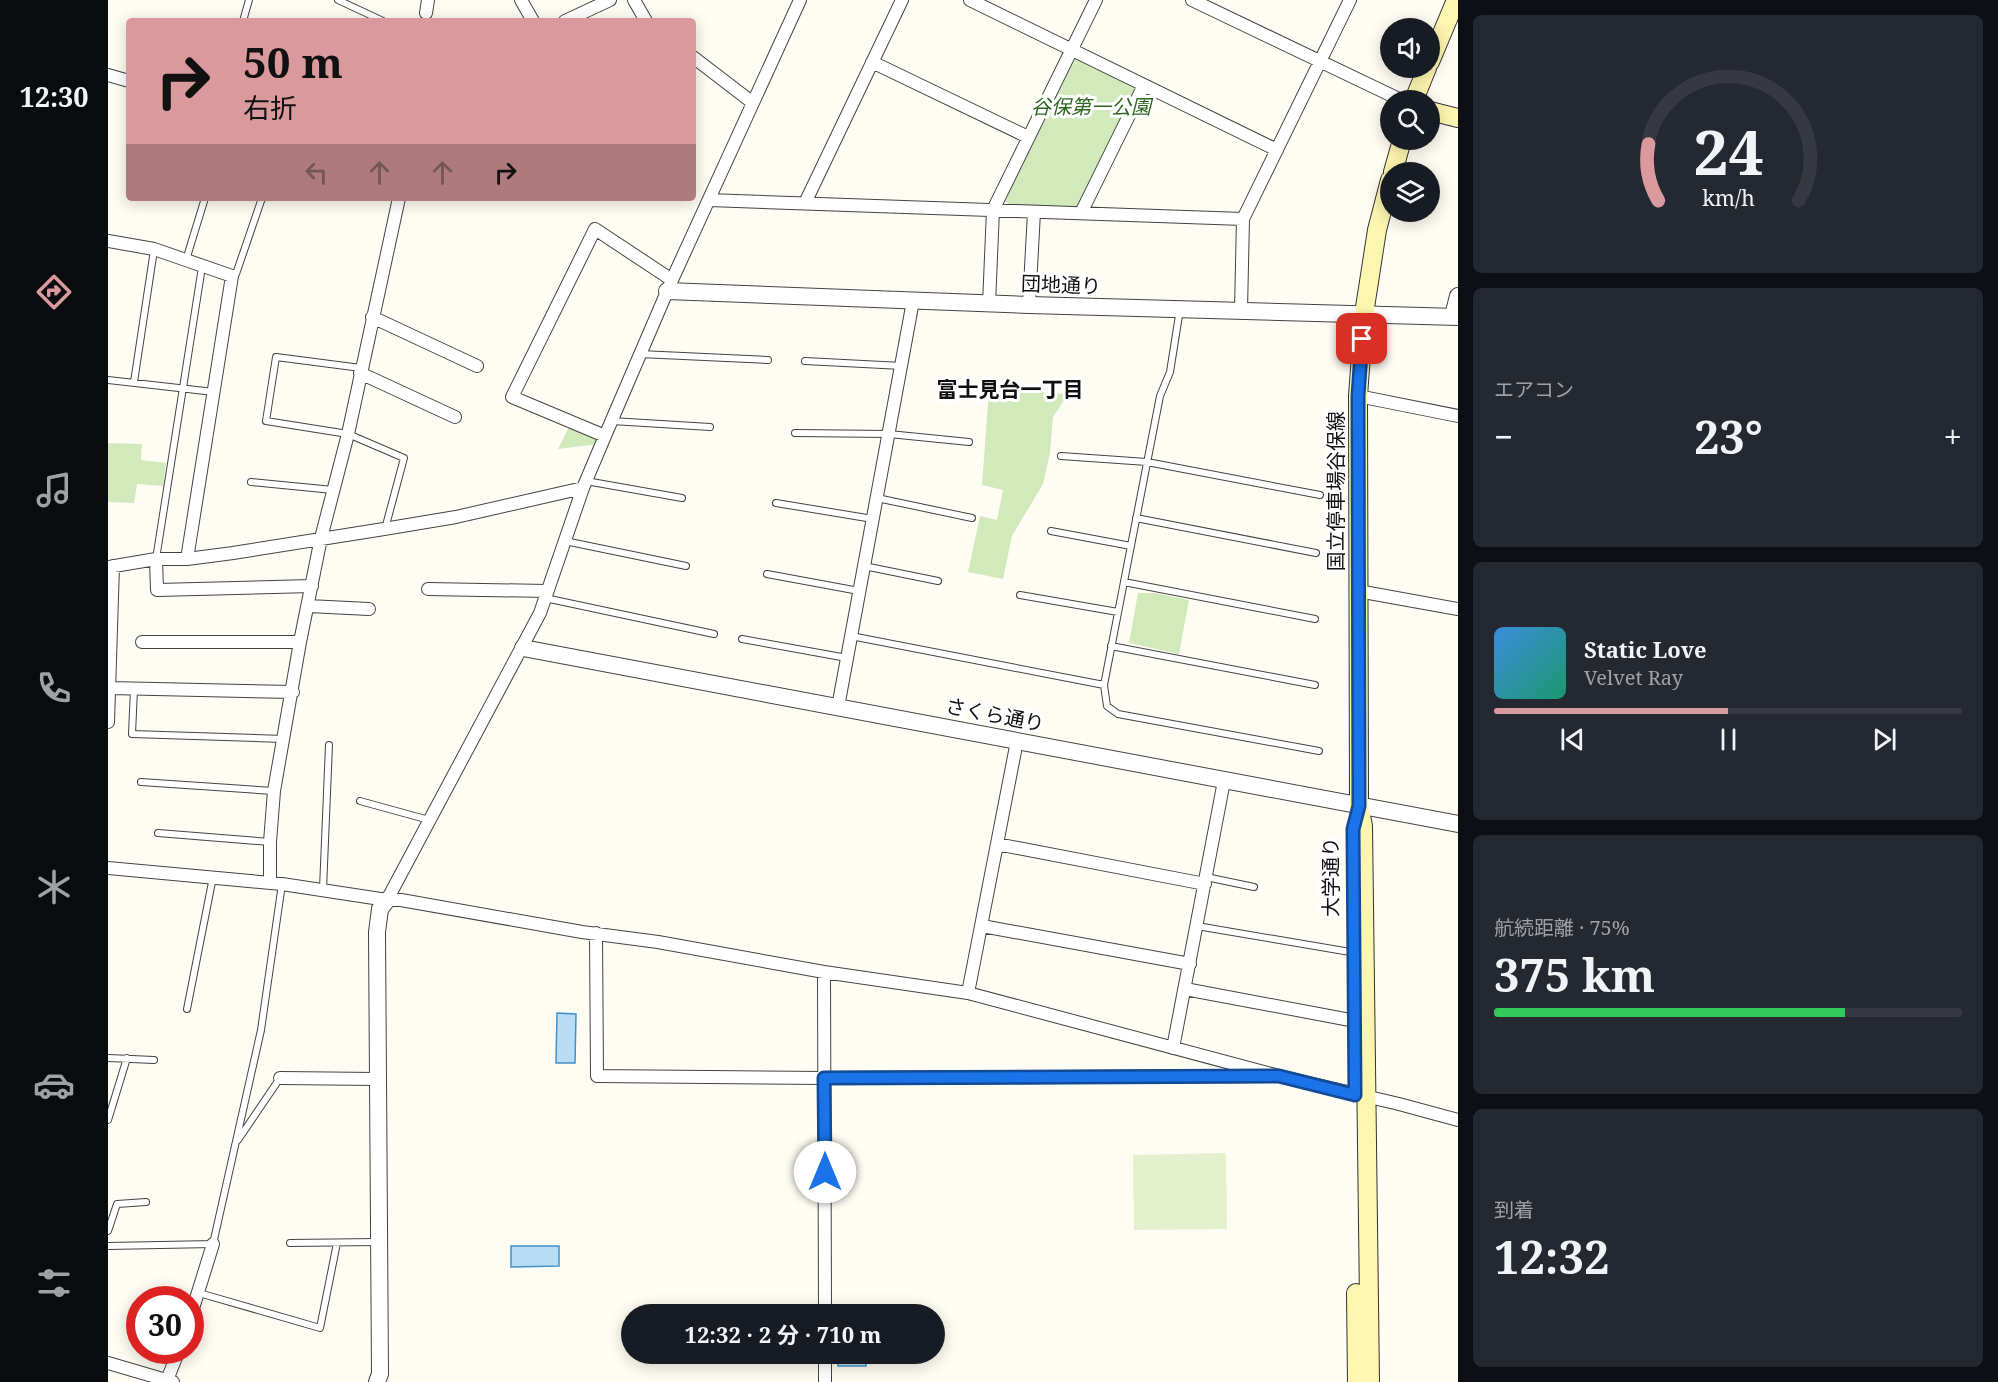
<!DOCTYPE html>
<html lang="ja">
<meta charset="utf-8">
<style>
:root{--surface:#171b24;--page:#242831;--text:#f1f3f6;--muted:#9ea1a6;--line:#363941;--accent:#da999c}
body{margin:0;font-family:"Noto Serif","Noto Sans JP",serif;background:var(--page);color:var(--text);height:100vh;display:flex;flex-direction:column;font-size:22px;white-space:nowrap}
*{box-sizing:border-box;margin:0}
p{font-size:20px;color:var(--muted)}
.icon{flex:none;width:33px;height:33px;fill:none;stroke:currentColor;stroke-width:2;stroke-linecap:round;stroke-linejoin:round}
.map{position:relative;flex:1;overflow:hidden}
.details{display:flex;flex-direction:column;gap:15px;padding:15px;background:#0d0f14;width:540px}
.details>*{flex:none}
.hud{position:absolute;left:18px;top:18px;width:570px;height:183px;border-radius:6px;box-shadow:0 3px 15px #0003;background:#da999c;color:#111;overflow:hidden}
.fabs{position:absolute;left:1272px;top:18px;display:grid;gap:12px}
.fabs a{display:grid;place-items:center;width:60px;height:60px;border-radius:50%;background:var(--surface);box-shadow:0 3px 15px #0003;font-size:30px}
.speed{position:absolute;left:18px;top:1286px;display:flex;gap:12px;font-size:30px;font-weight:700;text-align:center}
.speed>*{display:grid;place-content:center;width:78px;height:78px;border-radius:50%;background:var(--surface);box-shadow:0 3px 15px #0003;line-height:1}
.speed .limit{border:9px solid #d22;background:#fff;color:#111}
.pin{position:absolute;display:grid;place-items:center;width:51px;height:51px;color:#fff;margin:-26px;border-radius:12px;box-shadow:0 3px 9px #0006}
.me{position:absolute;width:66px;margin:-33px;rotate:0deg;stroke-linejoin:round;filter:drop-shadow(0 0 4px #0008)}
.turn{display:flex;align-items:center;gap:21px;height:126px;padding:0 18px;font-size:27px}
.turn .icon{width:78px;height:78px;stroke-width:2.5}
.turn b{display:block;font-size:42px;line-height:51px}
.lanes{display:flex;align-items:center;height:57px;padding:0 18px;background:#0003;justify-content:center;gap:30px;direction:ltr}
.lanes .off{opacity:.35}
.big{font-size:45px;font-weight:700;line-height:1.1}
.details .card{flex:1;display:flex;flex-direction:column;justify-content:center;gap:9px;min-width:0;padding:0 21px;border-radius:9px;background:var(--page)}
.details .dial{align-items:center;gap:0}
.dial svg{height:156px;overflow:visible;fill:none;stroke:var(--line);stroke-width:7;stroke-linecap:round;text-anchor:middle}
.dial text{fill:var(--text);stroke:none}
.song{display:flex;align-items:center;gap:18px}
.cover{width:72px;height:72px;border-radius:9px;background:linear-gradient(135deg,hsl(210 70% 55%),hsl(160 70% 35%))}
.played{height:6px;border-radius:3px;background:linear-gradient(90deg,var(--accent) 50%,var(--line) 50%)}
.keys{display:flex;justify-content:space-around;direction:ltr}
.heat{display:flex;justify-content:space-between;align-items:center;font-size:33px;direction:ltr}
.charge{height:9px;border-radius:4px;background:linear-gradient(90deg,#34c759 75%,var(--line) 0)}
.trip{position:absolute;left:513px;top:1304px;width:324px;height:60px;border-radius:30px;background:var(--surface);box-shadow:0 3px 15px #0003;font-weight:700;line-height:60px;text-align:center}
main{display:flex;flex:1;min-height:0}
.tabs{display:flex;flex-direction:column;width:108px;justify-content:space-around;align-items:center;background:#090b0e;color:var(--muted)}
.tabs .icon{width:42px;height:42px}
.tabs .current{color:var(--accent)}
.tabs b{font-size:27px;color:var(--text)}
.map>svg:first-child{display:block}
.green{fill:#d2e9bc}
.pitch{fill:#e4f0ce}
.water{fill:#b9ddf5;stroke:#4190ca;stroke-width:1.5}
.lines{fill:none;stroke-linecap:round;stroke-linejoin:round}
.service-casing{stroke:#434343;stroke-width:8}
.minor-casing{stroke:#434343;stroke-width:14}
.tertiary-casing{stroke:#434343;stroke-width:18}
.secondary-casing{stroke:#323232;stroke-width:20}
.service{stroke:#fff;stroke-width:6}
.minor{stroke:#fff;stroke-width:12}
.tertiary{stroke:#fff;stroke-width:16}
.secondary{stroke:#fdf6b0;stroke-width:18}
.route-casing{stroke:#114b97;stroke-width:15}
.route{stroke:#1a73e8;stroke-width:10}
.labels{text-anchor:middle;stroke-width:6;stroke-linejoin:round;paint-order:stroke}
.park-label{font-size:20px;font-style:italic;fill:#2d6721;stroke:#fff}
.street-label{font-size:20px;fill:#101010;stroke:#fff}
.neighbourhood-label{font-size:21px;font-weight:bold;fill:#101010;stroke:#fff}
</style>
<main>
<nav class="tabs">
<b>12:30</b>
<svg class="icon current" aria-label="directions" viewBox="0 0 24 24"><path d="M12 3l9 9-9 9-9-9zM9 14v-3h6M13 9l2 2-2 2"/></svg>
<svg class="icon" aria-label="music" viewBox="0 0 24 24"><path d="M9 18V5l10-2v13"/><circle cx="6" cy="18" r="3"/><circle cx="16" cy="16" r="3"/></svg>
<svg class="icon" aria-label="phone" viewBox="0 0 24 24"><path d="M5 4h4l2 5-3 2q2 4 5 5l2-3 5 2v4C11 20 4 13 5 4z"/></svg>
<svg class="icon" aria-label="climate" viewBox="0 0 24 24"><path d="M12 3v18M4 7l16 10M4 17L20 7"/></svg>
<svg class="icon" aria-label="car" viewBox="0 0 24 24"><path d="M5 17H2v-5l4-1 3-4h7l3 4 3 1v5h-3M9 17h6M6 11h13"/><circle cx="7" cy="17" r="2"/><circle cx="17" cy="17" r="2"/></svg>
<svg class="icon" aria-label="filters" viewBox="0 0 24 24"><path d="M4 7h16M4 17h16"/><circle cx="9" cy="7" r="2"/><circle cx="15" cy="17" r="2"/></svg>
</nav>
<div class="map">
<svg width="1350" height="1382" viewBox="0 0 1350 1382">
<rect width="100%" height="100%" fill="#fffdf3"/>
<path class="green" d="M968 56 1032 91 970 208 902 205 897 201Z
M881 389 973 395 955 402 945 417 942 453 935 484 904 536 895 579 860 572 872 516 889 520 895 490 874 485Z
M462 425 487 435 490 444 450 449Z
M0 443 34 444 33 460 58 463 55 486 29 484 26 503 0 502Z
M1030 593H1047L1081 600 1071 654 1021 643Z"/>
<path class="pitch" d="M1118 1153 1119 1229 1026 1230 1025 1155Z"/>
<path class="water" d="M449 1013 468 1014 467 1063H448Z
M403 1246H451V1266L403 1267Z
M729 1353H758V1366H730Z"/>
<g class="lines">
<defs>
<path id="service" d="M230 0 275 21
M135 21 141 0
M78 260 97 198
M124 276 128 274 154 198
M1072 309 1062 372 1052 396 996 685 999 706 1010 714 1211 751
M532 354 660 360
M697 361 794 366
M253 368 168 357 158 421 240 434 296 458 277 529
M0 380 106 392
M26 382 46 250
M504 421 602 427
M687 433 781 434 861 442
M953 456 1039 462 1212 495
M478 481 574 498
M143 482 225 490
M769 498 864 518
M668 503 765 519
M1028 518 1208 553
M943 531 1023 546
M457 541 578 566
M48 559 94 267
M756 566 830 581
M659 574 751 591
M1016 582 1207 619
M912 595 1010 612
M437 598 606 634
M743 636 996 685
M634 639 739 658
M1003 646 1207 685
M26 689 24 734 176 739
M33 782 165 791
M252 801 321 820
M50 833 162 842
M1098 877 1146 887
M215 889 221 745
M1089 926 1254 954
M79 1009 105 877
M0 1058 46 1060
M0 1120 19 1058
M130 1140 172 1078
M0 1231 9 1204 38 1202
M182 1243 269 1242
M0 1246 105 1244 153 1030 174 884
M91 1293 212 1328 229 1243"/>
<path id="minor" d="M413 0 425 21
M526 0 538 21
M862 0 1169 150
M1084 0 1293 100
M318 13 320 0
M457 21 502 0
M585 57 645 103
M764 62 920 137
M0 75 21 81
M601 200 1135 219
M697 203 794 0
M973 213 1036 85
M0 241 46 249 124 276 79 559
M881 304 885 210 988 0
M921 305 926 212
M1133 310 1135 219 1242 0
M264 317 369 366
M252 373 347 417
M1250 396 1350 416
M497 436 404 397 487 229 564 280
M48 559 49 590 204 586
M0 567 48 559H79L125 553 276 529 348 517 475 488
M320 589 439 591
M1250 591 1350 609
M200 606 261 609
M34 642H192
M2 688 185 692
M730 707 805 301
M0 722 5 566
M889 844 1097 884
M0 868 174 884 279 900H293L474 932 550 942 716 972 860 993 1171 1076 1291 1104 1350 1120
M162 883V842L166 791 192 642 213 538 240 434 291 198
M279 900 432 613 475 488 497 436 564 280 692 0
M874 926 1082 964
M488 933 489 1076 716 1078 1155 1076
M716 972 717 1314
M1077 989 1258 1023
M860 993 909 741
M1065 1048 1116 781
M172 1078 269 1079
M82 1318 105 1244
M717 1353V1382
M0 1363 65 1382
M59 1380 71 1350"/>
<path id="tertiary" d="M559 291 921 305 1350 317
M1345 316 1350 296
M415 648 1350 824
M269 1382 272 1374 269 932 272 909 279 900"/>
<path id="secondary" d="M1322 62 1348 0
M1306 100 1319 68
M1322 111 1350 118
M1285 172 1294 140
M1248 1293 1249 1382
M1262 1382 1255 826 1251 805 1250 396 1256 314 1269 230 1282 180"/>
</defs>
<use href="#service" class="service-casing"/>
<use href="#minor" class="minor-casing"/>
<use href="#tertiary" class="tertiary-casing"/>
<use href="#secondary" class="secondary-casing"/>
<use href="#service" class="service"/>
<use href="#minor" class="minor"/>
<use href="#tertiary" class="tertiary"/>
<use href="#secondary" class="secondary"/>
</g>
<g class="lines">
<defs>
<path id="route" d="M717 1172 716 1078 1171 1076 1247 1095 1245 829 1251 806 1250 396 1254 339"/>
</defs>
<use href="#route" class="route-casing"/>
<use href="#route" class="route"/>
</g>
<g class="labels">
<g class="park-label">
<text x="983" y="114">谷保第一公園</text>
</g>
<g class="street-label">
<text transform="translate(953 285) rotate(2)" y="7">団地通り</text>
<text transform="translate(1228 491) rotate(-90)" y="7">国立停車場谷保線</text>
<text transform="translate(887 715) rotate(11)" y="7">さくら通り</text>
<text transform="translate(1223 877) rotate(-90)" y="7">大学通り</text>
</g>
<g class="neighbourhood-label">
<text x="902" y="397">富士見台一丁目</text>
</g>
</g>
</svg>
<div class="fabs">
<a><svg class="icon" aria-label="sound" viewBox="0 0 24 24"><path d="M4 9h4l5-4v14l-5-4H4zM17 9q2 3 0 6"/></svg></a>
<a><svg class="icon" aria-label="search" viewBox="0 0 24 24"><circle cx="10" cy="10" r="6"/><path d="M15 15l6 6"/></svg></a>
<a><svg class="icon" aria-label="layers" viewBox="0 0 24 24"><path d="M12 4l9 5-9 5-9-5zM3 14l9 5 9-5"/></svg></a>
</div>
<div class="speed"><div class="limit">30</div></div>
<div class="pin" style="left:1254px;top:339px;background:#d93025"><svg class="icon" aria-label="arrive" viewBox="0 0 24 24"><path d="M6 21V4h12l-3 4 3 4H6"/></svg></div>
<svg class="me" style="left:717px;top:1172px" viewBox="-20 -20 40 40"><circle r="19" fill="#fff"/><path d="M0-13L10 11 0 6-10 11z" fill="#1a73e8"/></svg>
<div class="trip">12:32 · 2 分 · 710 m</div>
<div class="hud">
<div class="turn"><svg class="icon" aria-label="right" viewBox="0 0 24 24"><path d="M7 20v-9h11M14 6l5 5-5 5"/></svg><div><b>50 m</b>右折</div></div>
<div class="lanes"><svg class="icon off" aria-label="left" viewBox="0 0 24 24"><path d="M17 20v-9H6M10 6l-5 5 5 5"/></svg><svg class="icon off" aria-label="ahead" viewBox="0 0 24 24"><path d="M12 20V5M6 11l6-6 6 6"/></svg><svg class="icon off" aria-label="ahead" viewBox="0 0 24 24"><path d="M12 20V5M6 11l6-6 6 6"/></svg><svg class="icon" aria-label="right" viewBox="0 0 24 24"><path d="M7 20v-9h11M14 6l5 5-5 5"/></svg></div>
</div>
</div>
<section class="details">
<div class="card dial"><svg viewBox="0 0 100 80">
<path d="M14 69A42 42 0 1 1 86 69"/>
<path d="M14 69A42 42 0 0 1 9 40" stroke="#da999c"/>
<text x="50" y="56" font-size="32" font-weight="700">24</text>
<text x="50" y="72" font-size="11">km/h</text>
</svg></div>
<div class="card"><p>エアコン</p>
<div class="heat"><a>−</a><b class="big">23°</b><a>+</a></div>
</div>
<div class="card">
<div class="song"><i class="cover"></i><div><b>Static Love</b><p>Velvet Ray</p></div></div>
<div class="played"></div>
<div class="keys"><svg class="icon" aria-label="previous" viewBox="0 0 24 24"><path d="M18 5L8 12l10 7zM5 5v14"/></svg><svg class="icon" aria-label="pause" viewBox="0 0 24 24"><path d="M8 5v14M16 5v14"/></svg><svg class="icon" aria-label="next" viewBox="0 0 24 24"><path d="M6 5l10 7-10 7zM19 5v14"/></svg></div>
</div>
<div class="card"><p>航続距離 · 75%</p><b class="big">375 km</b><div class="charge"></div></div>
<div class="card"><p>到着</p><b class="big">12:32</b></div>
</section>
</main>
